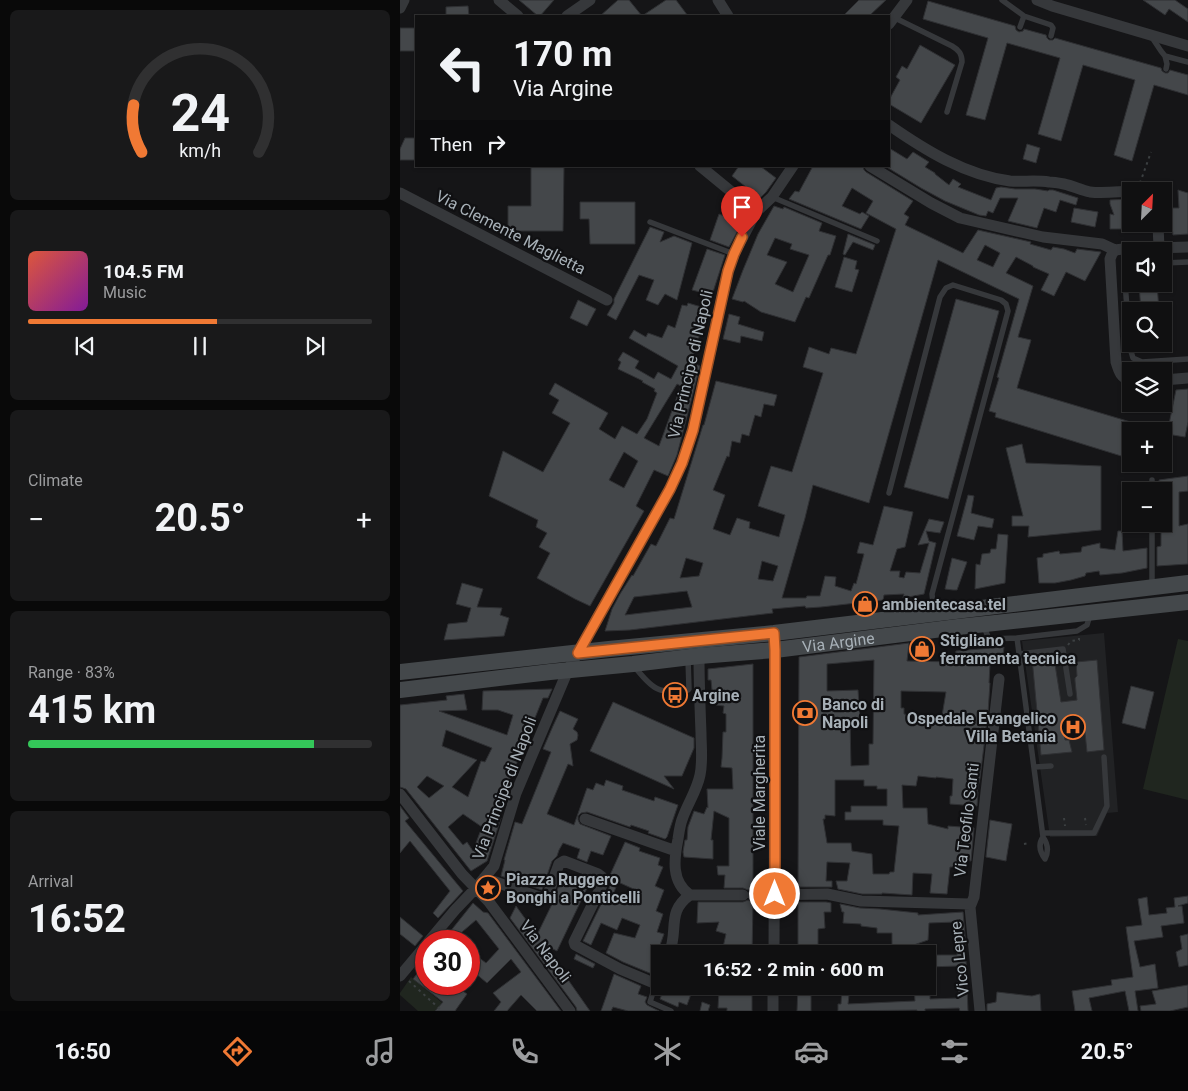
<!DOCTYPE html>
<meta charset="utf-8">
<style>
:root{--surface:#101011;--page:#19191a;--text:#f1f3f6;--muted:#9c9d9f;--line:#303031;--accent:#f07934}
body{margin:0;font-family:Roboto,sans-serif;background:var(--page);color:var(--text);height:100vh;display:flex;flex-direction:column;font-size:19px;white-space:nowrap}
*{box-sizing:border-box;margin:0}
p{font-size:16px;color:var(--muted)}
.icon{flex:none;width:28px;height:28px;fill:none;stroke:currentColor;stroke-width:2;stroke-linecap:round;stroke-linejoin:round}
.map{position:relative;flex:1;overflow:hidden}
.side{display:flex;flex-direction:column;gap:10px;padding:10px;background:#090909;width:400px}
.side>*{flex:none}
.top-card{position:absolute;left:15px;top:15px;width:475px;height:152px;border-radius:0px;box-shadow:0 1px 4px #0004,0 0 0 1px var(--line);background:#101011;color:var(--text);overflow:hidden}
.needle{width:32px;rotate:24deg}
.tools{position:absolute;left:722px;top:182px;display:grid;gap:10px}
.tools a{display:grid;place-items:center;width:50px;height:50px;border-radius:0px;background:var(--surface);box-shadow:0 1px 4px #0004,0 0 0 1px var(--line);font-size:25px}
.speed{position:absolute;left:15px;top:930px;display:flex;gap:10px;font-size:25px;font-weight:700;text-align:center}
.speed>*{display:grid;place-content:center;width:65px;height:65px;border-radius:50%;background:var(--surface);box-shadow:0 1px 4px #0004,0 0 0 1px var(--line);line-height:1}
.speed .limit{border:8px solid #d22;background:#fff;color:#111}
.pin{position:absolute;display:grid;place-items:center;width:42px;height:42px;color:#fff;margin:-51px -21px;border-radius:50% 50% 50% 0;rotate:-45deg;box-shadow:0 0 5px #0007}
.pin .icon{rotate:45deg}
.me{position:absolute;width:55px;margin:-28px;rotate:0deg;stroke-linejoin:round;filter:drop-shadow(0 0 4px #0008)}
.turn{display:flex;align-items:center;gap:18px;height:105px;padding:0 15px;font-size:22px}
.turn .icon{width:65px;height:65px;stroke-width:2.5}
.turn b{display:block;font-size:35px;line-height:42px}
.then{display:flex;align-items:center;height:48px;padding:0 15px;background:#0003;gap:10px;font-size:19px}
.big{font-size:38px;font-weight:700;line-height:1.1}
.side .widget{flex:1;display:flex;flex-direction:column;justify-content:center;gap:8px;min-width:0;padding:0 18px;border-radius:8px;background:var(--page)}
.side .dial{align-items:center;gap:0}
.dial svg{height:130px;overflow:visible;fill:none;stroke:var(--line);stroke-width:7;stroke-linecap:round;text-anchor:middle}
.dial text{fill:var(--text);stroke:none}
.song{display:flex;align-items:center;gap:15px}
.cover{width:60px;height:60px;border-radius:8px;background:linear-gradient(135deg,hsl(10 70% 55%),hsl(290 70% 35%))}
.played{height:5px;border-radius:2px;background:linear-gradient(90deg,var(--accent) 55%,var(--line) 55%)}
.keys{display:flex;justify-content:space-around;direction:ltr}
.heat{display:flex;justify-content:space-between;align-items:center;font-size:28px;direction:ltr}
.charge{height:8px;border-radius:4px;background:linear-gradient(90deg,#34c759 83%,var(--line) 0)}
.trip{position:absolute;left:251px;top:945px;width:285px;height:50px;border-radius:0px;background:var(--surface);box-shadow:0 1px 4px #0004,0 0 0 1px var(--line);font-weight:700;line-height:50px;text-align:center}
.menu{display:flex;height:80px;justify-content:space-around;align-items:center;background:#060607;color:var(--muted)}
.menu .icon{width:35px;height:35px}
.menu .active{color:var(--accent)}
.menu b{font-size:22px;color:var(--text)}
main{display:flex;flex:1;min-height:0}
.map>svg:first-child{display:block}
.built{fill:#212224}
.green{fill:#20261f}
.building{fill:#44474a;stroke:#2f3033;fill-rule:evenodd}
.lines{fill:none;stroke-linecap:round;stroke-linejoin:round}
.path{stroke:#3c4042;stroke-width:2;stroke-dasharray:2.5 4;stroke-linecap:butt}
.lane{stroke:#36383b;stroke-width:5.5}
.street{stroke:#36383b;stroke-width:11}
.secondary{stroke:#44484b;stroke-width:16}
.route-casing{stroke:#9c4f22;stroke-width:12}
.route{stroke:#f07934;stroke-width:9}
.labels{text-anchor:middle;stroke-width:4.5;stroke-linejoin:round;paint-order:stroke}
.street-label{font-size:16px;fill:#a7b0b7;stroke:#101012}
.poi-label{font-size:16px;font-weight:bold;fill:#a7b0b7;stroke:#101012;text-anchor:start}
</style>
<main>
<section class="side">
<div class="widget dial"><svg viewBox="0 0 100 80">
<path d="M14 69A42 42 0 1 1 86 69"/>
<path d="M14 69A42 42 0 0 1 9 40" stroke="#f07934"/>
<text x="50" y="56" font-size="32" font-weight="700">24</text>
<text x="50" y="72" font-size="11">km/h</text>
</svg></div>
<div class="widget">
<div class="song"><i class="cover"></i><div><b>104.5 FM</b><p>Music</p></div></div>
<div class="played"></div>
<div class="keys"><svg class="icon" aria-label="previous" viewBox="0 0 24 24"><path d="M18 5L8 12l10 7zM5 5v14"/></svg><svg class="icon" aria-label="pause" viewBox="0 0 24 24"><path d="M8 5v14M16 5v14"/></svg><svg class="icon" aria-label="next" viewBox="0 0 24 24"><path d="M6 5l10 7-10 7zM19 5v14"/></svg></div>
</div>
<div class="widget"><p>Climate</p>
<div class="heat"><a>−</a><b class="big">20.5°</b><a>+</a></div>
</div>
<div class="widget"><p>Range · 83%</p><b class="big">415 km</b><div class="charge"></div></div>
<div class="widget"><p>Arrival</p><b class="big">16:52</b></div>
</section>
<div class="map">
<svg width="788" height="1011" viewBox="0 0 788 1011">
<rect width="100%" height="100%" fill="#151517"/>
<path class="built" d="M704 633 718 812 707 813 697 836 650 837 622 641Z"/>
<path class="green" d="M778 639 788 641V800L743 789Z
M11 977 52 1011H18L0 995V993Z"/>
<path class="building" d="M119 0H154L140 16H138Z
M218 0H229L242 16H200Z
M266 0H276L288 16H242Z
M459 0H486L469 16H443Z
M743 0H775L788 9V22L769 9 765 15Z
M528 1 615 26 616 30 619 32 623 31 624 29 646 35 647 38 649 40H653L655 38 761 68 762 71 765 73H768L770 70 788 75V95L754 85 732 161 714 155 735 80 683 65 661 141 638 134 660 58 607 43 585 120 566 115 588 38 523 19Z
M68 6 69 16H46V7Z
M0 28H16V51H0Z
M520 45 555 65 521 123 489 104V100L500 80 496 77 502 66 507 69Z
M5 138H15L16 160H0V149Z
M627 144 640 148 636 163 623 159Z
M489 148 507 159 513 152 529 162 525 167 535 173V174L549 185 553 179 561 184 558 187 591 200 596 188 601 187 615 189H635L648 191 649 190H653L678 198 676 205 660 200 656 212 644 208 637 228 608 221 618 198H600L593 213 588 211 586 216 579 215 545 201 521 188 485 166H489Z
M131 166H164L163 231H108V206H131Z
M339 166H360L376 178 366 192 360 198 332 176Z
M413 166H463L464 170 466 172 513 201 504 214 509 217 505 225 563 253 578 230 631 242 630 244 651 250 653 247 664 249 675 253 677 249 701 252 685 281 666 272 654 296 641 290 649 274 633 267V266L616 257 606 273 633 286 618 337 631 340 617 388 754 429 753 431H731V459L595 417 596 413 589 411 599 378 597 377 619 299 538 260 469 503 413 485 405 518 382 598H406L407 596H420L425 576 436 577 435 586 451 591 454 583 456 584 464 554 457 553 460 542 473 545 484 506 513 512 505 547 497 549 490 571H500L499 577 504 578 506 572 520 573 529 543 518 545 529 519 544 522 540 533 526 531 529 541 536 543 524 594 503 598 504 594 484 595 483 600 421 607 406 608 405 606 372 609 373 613 230 630 205 631 212 609 220 594 232 575 233 576 251 544 256 546 270 518 274 519 303 425H304L316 381 377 395 374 406 364 404 361 417 355 415 349 436 342 434 340 443 332 441 329 457 327 456 313 490 325 495 313 529 330 535 337 518 350 522 349 528 379 537 385 515 358 506 371 466 392 472 423 373 403 367 409 347 429 354 431 348 456 354 496 229 466 213 473 201 452 188 442 206 460 214 462 212 469 216 461 229 389 199 395 191 399 192ZM585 245 600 253 593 267 577 260ZM286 558 303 563 299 576 280 578ZM362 561 378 566 373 581 358 579ZM287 591 292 607 225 615 234 597Z
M778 190 788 193V234L773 235 770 208H779Z
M731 199V229H710V214L714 215 710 204V200Z
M180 202H235V244H190L189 219H180Z
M374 206 383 209 384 207 422 223 419 231 436 236 430 255H428L409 298 406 297 395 322 361 312 344 301 343 302 332 299 343 270 358 234ZM375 238 392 244 390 249 409 255 393 292 375 284 387 262 367 255Z
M674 208 698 212 695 227 671 222Z
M319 214 334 220V218L343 221 329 247 310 240Z
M250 227 264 232 260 242 274 236 292 243 277 300 265 294 258 305 246 300 254 280 239 275 216 320 207 315 214 303V299Z
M448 234 475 245 473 250 453 242 445 255 443 254Z
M307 249 325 255 312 295 292 290Z
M444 257 457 261 455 269 459 270 452 292 435 287Z
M739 284H757L759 311H741Z
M556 299 599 311 548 499 504 487Z
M178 300 196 309 187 326 170 318Z
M288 303 308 309 291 362 300 366 277 455 268 476 254 470 236 506 244 511 190 606 175 599 137 578 150 553 139 547 147 533 136 527 138 520 89 496 103 451 143 472 170 423 152 413 159 400 149 394 155 383 208 413 199 429 215 439 222 426 237 434 247 419 257 393 254 391 255 389 242 382 243 381 218 369 221 362 218 360 223 352 239 361 235 368 254 379 258 372 271 379 278 366 229 338 234 330 246 337 248 333 262 338 268 325 275 328 282 305 287 306ZM277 384 281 386 259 446 244 438ZM224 452 238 461 224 488 209 480Z
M329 314 340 317 338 324 364 332 362 341 341 336 340 343 323 339Z
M743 344H771V350L744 352Z
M788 389V422L785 437 767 434 776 390Z
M622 444 626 463 701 466V530L628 537 629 526H612V516H623L606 448Z
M788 476V491L779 492V526L788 524V564L757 566V547L761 546V524H764V491H761L759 480Z
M568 495 574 496 571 513 594 519 592 528 578 526 574 540 557 536Z
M718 531H722L723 551 747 548V568L722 573 700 575 699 571 686 573 685 576 671 580 655 583H639L637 558 643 557V554L659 551 660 554 681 552 682 547 700 543V548L715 550Z
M598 534 608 535 605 583 575 589 576 564 580 565 582 554 590 553 591 549H596Z
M552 558 567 562 557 590H553L545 589Z
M62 583 83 589 77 607 102 608 100 615 109 618 104 636 44 640 48 624 67 622 71 608 56 604Z
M509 643 507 661 554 662 556 651 604 647 602 664H590L589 683H590L588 713 580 778 577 792H578L577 806 550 804V796H552L553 779 536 777V778L518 776 516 786 502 785 503 808H527L528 824 548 829V826L574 828 571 861 562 860V867H550L547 894 530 893 532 874 513 873 512 895 482 893V894H462L438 889 436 881H447L450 863 427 862 426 881H432V887H398L399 657ZM474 660 473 744H469V765L451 766 450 720H460L458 690 427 691V664ZM501 691 546 692 541 722H510V715L504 714V708H501ZM435 780H464V786H477V789H487V806H451V812H445V820H483V825L499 826 494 872H490L489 874H473L472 854 452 851 451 843H427L423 819H425V815L435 816Z
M632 658H654L661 702 677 700 675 681V678L677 676 676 662 697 660 704 750 687 752 684 723 663 725 665 740H669L672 752 641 755Z
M353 664V888L348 890 343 888H324L325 875H318L317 866H329V818L314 811 311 840H313V859L284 857 283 852 285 840H287L288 827 294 811 304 814 307 807 308 808 307 789H333L332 768 321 767 322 758 323 732H326V714L323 713 324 706 316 705 317 690H312L311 680H308V669Z
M731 686 754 692 745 729 722 723Z
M152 689 148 698H143L112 775H111L100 809 102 810 100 817 101 818 87 861 71 871 6 789 0 787V705L47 700 46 696 64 694 67 710 39 711 107 735 113 715 98 710H82L83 691ZM46 730 92 748 85 762 81 761 68 797 52 787 77 760 42 746ZM27 776 44 786 29 798 17 787ZM63 814 82 827 73 851 67 842 63 845 48 827Z
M213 702 294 738V748L282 776H264L274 789 190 751Z
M160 711 178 719 173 729 177 732 178 735 177 740 170 744 173 766 168 764 147 814 174 825 187 788 193 790 196 783 204 786 206 780 223 786 222 790 254 801 255 797 278 805 267 837 265 839 248 833 249 831 231 825 230 827 187 812 181 813 178 816V820L180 824 211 836 203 855 191 851 187 862 177 858 180 849 163 843 159 850 157 856 152 861 142 890 101 876 105 860H104L115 822 122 824 151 752 143 749 153 726Z
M0 806 9 818 5 821 63 891 38 918 33 913 50 891 10 841 0 853Z
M590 820 612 824 606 861 586 857Z
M225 842 240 848 239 851 260 858 258 865 263 867 255 886 264 890 256 911 263 914 257 932 264 934 257 953 260 954V959L256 969 252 974 223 962 206 953 214 933 235 938 240 925 222 918 217 930 201 923 191 945 183 941 211 884V881L210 875ZM218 882 238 891 232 905 212 897Z
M162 876 187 888 157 951 143 944 190 1011H177L176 1007 110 918 116 906 137 935 154 900Z
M788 896V903L778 906H782L784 923 761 926 763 937 734 941 740 967 755 964 758 988 735 991 738 1011H729L725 991 689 998 692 1011H675L672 991 712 985 711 980 733 977 726 927 742 925 738 899 747 897 749 915 767 913 766 908 775 907 774 898Z
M348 900 353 902 352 954 322 952 326 934 316 931 319 922 297 923 298 902H343Z
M398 902H426L431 903V912H424L425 928 418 929V954H398Z
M73 903 83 912 88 913 161 1011H137L121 995 107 1011H94L101 1002 93 993 121 972 111 959 87 983 69 968V950L86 963 99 949 76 920 55 938 49 933Z
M440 904 460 908 480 909 518 913V915L563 912 565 935 568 1011H560L559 1008 525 1009V1011H517V1010L438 1011V1004H441L442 986H450L448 1004 515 1001 514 986H530V999L559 998 557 966 528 967V955H557L555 922 529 923 528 940 508 947 492 948V933H477V928L461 926V924L443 923 444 912H442Z
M0 917 23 936 15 946 0 934Z
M788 934V965L779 967 776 952 782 949 780 936Z
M176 954 195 964 193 968 174 959Z
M26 962V984H53L67 994 55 1011H35L43 1002 13 979Z
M214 974 241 986 238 994 247 997 245 1002 247 1005 259 1011H228L213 1007 211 1011H201Z
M788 985V1007L770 1011H741L740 1006 756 1004 752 991Z
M265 986H289L287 993 291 994 287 1005 279 1002 278 1007 260 999Z
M332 986H352V1011H327V1008H318L319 991 332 992Z
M398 986H411V1011H397Z
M597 992 632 996 640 994 641 1011H587V1004L596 1002Z
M302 1002 310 1005 308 1011H300Z"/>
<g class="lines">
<path class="path" d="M740 183 751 152
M668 645 671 641 679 640V638
M664 818 665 826
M685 818 686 825
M624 844 630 843
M9 981 42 1011"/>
<path class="lane" d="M602 0 624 16 651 25 653 28 651 36
M493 17 552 46C559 50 562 54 562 62L547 112
M620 27 624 16
M751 36 761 51 765 56 788 62
M765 56 767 64 766 69
M372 197 477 241
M250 222 334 254
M764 263 788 262
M731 265 725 266 724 269 730 348 733 358 742 362 788 359
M752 491V480
M489 493 540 297 546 288 553 285 601 300 606 304 608 311 532 594 534 613
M752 587V524
M584 627 589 639 617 638 677 631 687 625 690 615
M617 638 643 837C648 844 649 851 645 859 640 852 638 844 643 837
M619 654 663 649 670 694
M234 666C252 689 259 695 288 690L289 689 288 659
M635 767 651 766
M643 833H694L707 806 704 757
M256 983 250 1002 271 1011"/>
<path class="street" d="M99 0 118 16
M318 0 328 16
M637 0 652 6 788 46
M0 8 4 0
M167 16 190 0
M489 24 507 0
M489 125C525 150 565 175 610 181 623 182 636 180 649 182 654 182 659 183 664 184 673 186 681 190 690 192 705 194 721 191 736 191
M300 166 356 212
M470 166 531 203 560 218 643 237 702 244 715 250
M0 193 207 300
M758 224 759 248
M715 250 712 254 710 259 716 362C719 372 721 378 731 381
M715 250 723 249 788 247
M764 380 788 378
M299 656C299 682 300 707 301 733 301 746 303 761 300 775 297 790 288 803 283 817 280 824 279 832 278 839 274 859 271 882 290 895H343
M0 794 62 874 89 902 170 1011
M185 819 276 851
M84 878 145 899 147 897 159 864 164 861 198 874 202 877 204 881 174 942 175 945 220 969 256 984 260 975
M353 895 427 894 461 901 570 904
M29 941 55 910 76 888 94 866 116 793 168 670 270 489 282 463 293 430 328 271 334 254 356 212 372 197 393 166
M269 954C279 930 266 912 290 895
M374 954 375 645
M0 976 26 945
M373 1011V986
M580 1011 570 907 574 897 599 679"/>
<g class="secondary">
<path d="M0 672 209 649 374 633 788 583"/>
<path id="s1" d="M0 690 150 672 233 664 299 656 375 650 558 627 788 602"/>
</g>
</g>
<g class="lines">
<defs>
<path id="route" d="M342 237 334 254 328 271 293 430 282 463 270 489 178 653 374 633 375 650V894"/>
</defs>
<use href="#route" class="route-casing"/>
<use href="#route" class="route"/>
</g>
<defs>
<symbol id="shop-ring" viewBox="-11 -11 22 22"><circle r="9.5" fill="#101012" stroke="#f07934" stroke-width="1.5"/><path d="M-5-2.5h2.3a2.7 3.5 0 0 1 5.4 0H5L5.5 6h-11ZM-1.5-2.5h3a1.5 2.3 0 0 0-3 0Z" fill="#f07934"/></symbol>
<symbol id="bus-ring" viewBox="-11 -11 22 22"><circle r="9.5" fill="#101012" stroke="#f07934" stroke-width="1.5"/><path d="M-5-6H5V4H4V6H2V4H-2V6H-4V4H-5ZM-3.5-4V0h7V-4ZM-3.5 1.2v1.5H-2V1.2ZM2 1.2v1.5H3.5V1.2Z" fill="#f07934"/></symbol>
<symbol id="bank-ring" viewBox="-11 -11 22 22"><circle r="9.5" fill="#101012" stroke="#f07934" stroke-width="1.5"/><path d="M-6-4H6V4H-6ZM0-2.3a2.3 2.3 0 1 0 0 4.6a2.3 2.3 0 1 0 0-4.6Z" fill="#f07934"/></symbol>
<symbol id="hospital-ring" viewBox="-11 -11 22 22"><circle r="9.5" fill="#101012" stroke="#f07934" stroke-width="1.5"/><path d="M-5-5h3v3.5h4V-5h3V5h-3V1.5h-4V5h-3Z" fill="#f07934"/></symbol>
<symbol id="sight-ring" viewBox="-11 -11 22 22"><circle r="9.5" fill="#101012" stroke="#f07934" stroke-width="1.5"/><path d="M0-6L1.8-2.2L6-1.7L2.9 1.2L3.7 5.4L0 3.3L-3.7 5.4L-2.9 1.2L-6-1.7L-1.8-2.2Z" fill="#f07934"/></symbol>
</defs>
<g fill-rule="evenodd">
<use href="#shop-ring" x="451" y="590" width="28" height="28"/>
<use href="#shop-ring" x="508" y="635" width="28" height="28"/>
<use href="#bus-ring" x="261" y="681" width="28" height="28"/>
<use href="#bank-ring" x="391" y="699" width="28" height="28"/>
<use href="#hospital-ring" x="659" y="713" width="28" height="28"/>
<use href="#sight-ring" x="74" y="874" width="28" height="28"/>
</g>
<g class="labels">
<g class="street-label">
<text transform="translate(111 232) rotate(27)" y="6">Via Clemente Maglietta</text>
<text transform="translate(290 364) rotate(-77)" y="6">Via Principe di Napoli</text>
<text dy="6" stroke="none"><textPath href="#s1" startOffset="441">Via Argine</textPath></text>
<text transform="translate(104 788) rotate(-69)" y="6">Via Principe di Napoli</text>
<text transform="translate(359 793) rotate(-90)" y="6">Viale Margherita</text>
<text transform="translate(566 820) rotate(-83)" y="6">Via Teofilo Santi</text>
<text transform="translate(146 951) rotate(53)" y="6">Via Napoli</text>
<text transform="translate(559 959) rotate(-96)" y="6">Vico Lepre</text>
</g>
<g class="poi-label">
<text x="482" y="610">ambientecasa.tel</text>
<text x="540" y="646">Stigliano<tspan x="540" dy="18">ferramenta tecnica</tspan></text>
<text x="292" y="701">Argine</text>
<text x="422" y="710">Banco di<tspan x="422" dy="18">Napoli</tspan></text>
<text x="656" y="724" text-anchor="end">Ospedale Evangelico<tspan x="656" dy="18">Villa Betania</tspan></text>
<text x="106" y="885">Piazza Ruggero<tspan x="106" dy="18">Bonghi a Ponticelli</tspan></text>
</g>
</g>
</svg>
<div class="tools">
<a><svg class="needle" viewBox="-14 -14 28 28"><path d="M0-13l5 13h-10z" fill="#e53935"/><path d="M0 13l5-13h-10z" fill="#9c9d9f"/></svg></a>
<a><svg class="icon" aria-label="sound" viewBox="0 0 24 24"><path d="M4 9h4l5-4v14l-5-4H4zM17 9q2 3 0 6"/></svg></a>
<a><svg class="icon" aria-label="search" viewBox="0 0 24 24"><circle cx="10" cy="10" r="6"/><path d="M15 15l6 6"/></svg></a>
<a><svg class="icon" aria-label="layers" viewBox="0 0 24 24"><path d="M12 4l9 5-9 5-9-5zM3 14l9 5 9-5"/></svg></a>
<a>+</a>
<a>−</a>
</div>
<div class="speed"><div class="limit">30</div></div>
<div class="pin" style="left:342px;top:237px;background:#d93025"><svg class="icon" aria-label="arrive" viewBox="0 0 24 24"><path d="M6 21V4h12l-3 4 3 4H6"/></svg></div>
<svg class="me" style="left:375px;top:894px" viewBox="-20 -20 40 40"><circle r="17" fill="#f07934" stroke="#fff" stroke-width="3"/><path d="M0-11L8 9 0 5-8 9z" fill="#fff"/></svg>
<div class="trip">16:52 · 2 min · 600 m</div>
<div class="top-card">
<div class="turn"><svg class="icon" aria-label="left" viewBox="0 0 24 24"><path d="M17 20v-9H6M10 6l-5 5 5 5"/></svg><div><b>170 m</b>Via Argine</div></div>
<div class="then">Then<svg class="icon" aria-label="right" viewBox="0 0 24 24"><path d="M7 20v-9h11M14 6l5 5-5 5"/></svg></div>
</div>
</div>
</main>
<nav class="menu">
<b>16:50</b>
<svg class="icon active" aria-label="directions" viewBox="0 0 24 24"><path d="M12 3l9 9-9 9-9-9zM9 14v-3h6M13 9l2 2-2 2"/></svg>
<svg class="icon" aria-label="music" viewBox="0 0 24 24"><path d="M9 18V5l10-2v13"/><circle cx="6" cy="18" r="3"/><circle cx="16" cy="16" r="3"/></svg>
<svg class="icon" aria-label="phone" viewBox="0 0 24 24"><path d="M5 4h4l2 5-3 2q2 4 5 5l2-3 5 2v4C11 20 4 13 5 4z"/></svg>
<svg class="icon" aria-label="climate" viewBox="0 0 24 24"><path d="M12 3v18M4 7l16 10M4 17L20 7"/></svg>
<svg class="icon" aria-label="car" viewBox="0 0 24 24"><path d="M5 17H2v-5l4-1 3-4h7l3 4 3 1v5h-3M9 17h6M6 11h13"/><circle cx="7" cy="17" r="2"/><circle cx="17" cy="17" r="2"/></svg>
<svg class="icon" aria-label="filters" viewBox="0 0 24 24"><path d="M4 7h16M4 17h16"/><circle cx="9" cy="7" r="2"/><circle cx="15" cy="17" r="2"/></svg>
<b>20.5°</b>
</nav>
